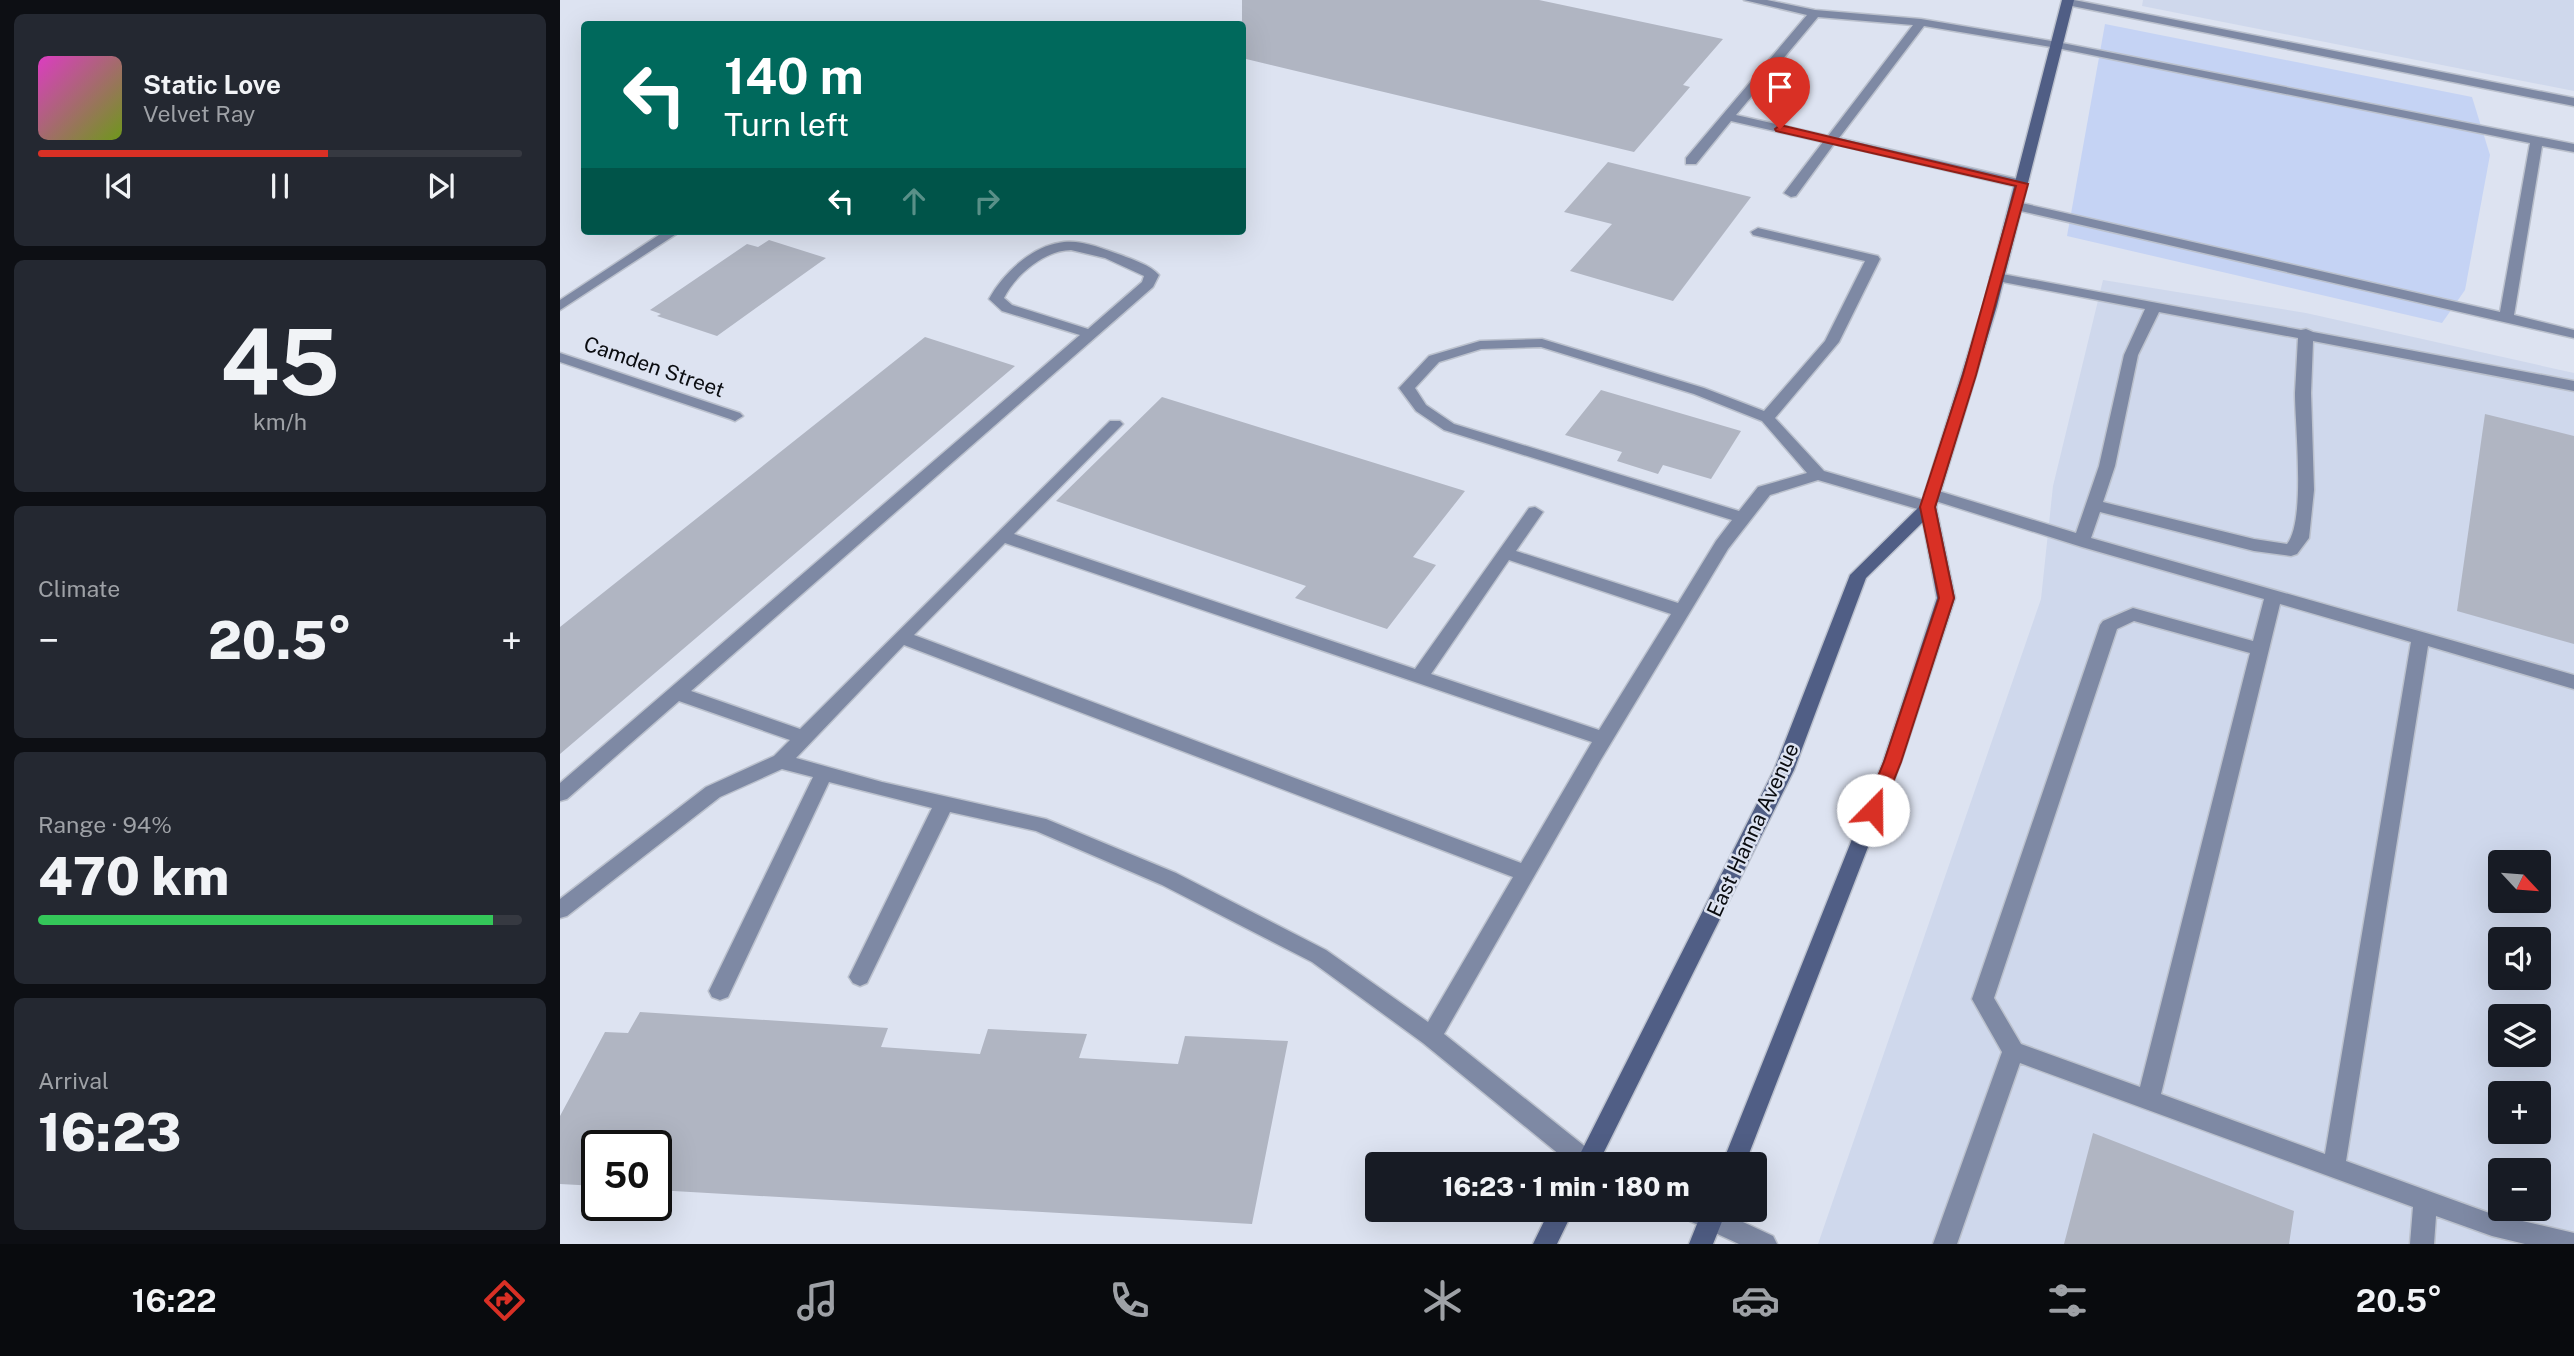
<!DOCTYPE html>
<meta charset="utf-8">
<style>
:root{--surface:#171b24;--page:#242831;--text:#f1f3f6;--muted:#9ea1a6;--line:#363941;--accent:#d93025}
body{margin:0;font-family:"Public Sans",sans-serif;background:var(--page);color:var(--text);height:100vh;display:flex;flex-direction:column;font-size:26px;white-space:nowrap}
*{box-sizing:border-box;margin:0}
p{font-size:23px;color:var(--muted)}
.icon{flex:none;width:38px;height:38px;fill:none;stroke:currentColor;stroke-width:2;stroke-linecap:round;stroke-linejoin:round}
.map{position:relative;flex:1;overflow:hidden}
.side{display:flex;flex-direction:column;gap:14px;padding:14px;background:#0d0f14;width:560px}
.side>*{flex:none}
.top-card{position:absolute;left:21px;top:21px;width:665px;height:214px;border-radius:7px;box-shadow:0 7px 28px #0002;background:#00695c;color:#fff;overflow:hidden}
.needle{width:46px;rotate:116deg}
.buttons{position:absolute;left:1928px;top:850px;display:grid;gap:14px}
.buttons a{display:grid;place-items:center;width:63px;height:63px;border-radius:7px;background:var(--surface);box-shadow:0 7px 28px #0002;font-size:35px}
.speed{position:absolute;left:21px;top:1130px;display:flex;gap:14px;font-size:35px;font-weight:700;text-align:center}
.speed>*{display:grid;place-content:center;width:91px;height:91px;border-radius:50%;background:var(--surface);box-shadow:0 7px 28px #0002;line-height:1}
.speed .limit{border:4px solid #111;border-radius:10px;background:#fff;color:#111}
.pin{position:absolute;display:grid;place-items:center;width:60px;height:60px;color:#fff;margin:-72px -30px;border-radius:50% 50% 50% 0;rotate:-45deg;box-shadow:0 0 7px #0007}
.pin .icon{rotate:45deg}
.me{position:absolute;width:77px;margin:-38px;rotate:22deg;stroke-linejoin:round;filter:drop-shadow(0 0 5px #0008)}
.turn{display:flex;align-items:center;gap:24px;height:147px;padding:0 28px;font-size:32px}
.turn .icon{width:91px;height:91px;stroke-width:2.5}
.turn b{display:block;font-size:49px;line-height:60px}
.lanes{display:flex;align-items:center;height:66px;padding:0 28px;background:#0003;justify-content:center;gap:35px;direction:ltr}
.lanes .off{opacity:.35}
.big{font-size:52px;font-weight:800;line-height:1.1}
.side .widget{flex:1;display:flex;flex-direction:column;justify-content:center;gap:10px;min-width:0;padding:0 24px;border-radius:10px;background:var(--page)}
.side .dial{align-items:center;gap:0}
.dial b{font-size:91px;line-height:1}
.song{display:flex;align-items:center;gap:21px}
.cover{width:84px;height:84px;border-radius:10px;background:linear-gradient(135deg,hsl(310 70% 55%),hsl(80 70% 35%))}
.played{height:7px;border-radius:4px;background:linear-gradient(90deg,var(--accent) 60%,var(--line) 60%)}
.keys{display:flex;justify-content:space-around;direction:ltr}
.heat{display:flex;justify-content:space-between;align-items:center;font-size:38px;direction:ltr}
.charge{height:10px;border-radius:5px;background:linear-gradient(90deg,#34c759 94%,var(--line) 0)}
.trip{position:absolute;left:805px;top:1152px;width:402px;height:70px;border-radius:7px;background:var(--surface);box-shadow:0 7px 28px #0002;font-weight:800;line-height:70px;text-align:center}
.tabs{display:flex;height:112px;justify-content:space-around;align-items:center;background:#090b0e;color:var(--muted)}
.tabs .icon{width:49px;height:49px}
.tabs .active{color:var(--accent)}
.tabs b{font-size:32px;color:var(--text)}
main{display:flex;flex:1;min-height:0}
.map>svg:first-child{display:block}
.built{fill:#cfd8ec;fill-rule:evenodd}
.green{fill:#c5d3f4}
.building{fill:#b0b5c2}
.lines{fill:none;stroke-linecap:round;stroke-linejoin:round}
.lane-casing{stroke:#bbc1cd;stroke-width:3}
.street-casing{stroke:#bbc1cd;stroke-width:3}
.secondary-casing{stroke:#bbc1cd;stroke-width:3}
.lane{fill:#7e89a4;fill-rule:evenodd}
.street{fill:#7e89a4;fill-rule:evenodd}
.secondary{fill:#505e85;fill-rule:evenodd}
.route{fill:#d93025;stroke:#8d1f18;stroke-width:2}
.labels{text-anchor:middle;stroke-width:5;stroke-linejoin:round;paint-order:stroke}
.street-label{font-size:21px;fill:#0a0c10;stroke:#dde3f1}
</style>
<main>
<section class="side">
<div class="widget">
<div class="song"><i class="cover"></i><div><b>Static Love</b><p>Velvet Ray</p></div></div>
<div class="played"></div>
<div class="keys"><svg class="icon" aria-label="previous" viewBox="0 0 24 24"><path d="M18 5L8 12l10 7zM5 5v14"/></svg><svg class="icon" aria-label="pause" viewBox="0 0 24 24"><path d="M8 5v14M16 5v14"/></svg><svg class="icon" aria-label="next" viewBox="0 0 24 24"><path d="M6 5l10 7-10 7zM19 5v14"/></svg></div>
</div>
<div class="widget dial"><b>45</b><p>km/h</p></div>
<div class="widget"><p>Climate</p>
<div class="heat"><a>−</a><b class="big">20.5°</b><a>+</a></div>
</div>
<div class="widget"><p>Range · 94%</p><b class="big">470 km</b><div class="charge"></div></div>
<div class="widget"><p>Arrival</p><b class="big">16:23</b></div>
</section>
<div class="map">
<svg width="2014" height="1244" viewBox="0 0 2014 1244">
<rect width="100%" height="100%" fill="#dde3f1"/>
<path class="built" d="M1583 0H2014V91L1582 6Z
M1543 280 1746 313 2014 373V1244H1258L1481 599 1493 486ZM1941 863H1979V901H1941ZM1941 940H1979V978H1941ZM1941 1017H1979V1055H1941ZM1941 1094H1979V1132H1941ZM1941 1171H1979V1209H1941Z"/>
<path class="green" d="M1545 24 1912 97 1930 155 1905 290 1882 323 1507 236Z"/>
<path class="building" d="M682 0H979L1163 39 1123 85 1130 87 1074 152 682 58Z
M1048 162 1191 197 1113 301 1010 271 1052 224 1004 212Z
M209 240 266 258 157 336 97 316 101 314 90 310 187 244 198 247Z
M365 337 455 366 0 754V627Z
M1041 390 1181 431 1151 479 1103 465 1098 474 1057 461 1062 452 1005 435Z
M602 397 905 491 853 557 876 565 827 629 735 598 746 586 496 501Z
M1925 414 2014 436V644L1897 611Z
M80 1012 328 1028 321 1047 420 1054 428 1029 527 1034 519 1058 618 1064 625 1036 728 1041 692 1224 96 1190V1146H37V1186L0 1184V1116L45 1032 68 1033Z
M1533 1133 1734 1211 1729 1244H1504Z"/>
<g class="lines">
<defs>
<path id="lane" d="M1184 0H1207L1255 10 1361 19 1497 42 2014 144V152L1982 146 1954 315 2014 330V338L1452 209 1450 206 1457 202 1940 312 1970 143 1497 48 1364 26 1279 138 1467 181V187L1462 188 1274 144 1236 196 1231 197 1224 193 1263 142 1171 121 1136 164H1126V158L1247 15ZM1258 17 1353 25 1268 136 1176 115Z
M1503 0H1514L2014 98V106L1507 5 1503 4Z
M1198 228 1318 256 1320 259 1279 342 1215 418 1264 471 1374 503 1376 507 1368 512 1258 480 1210 495 1168 549 1040 761 884 1034 1037 1156 1040 1164H1011L863 1043 752 962 602 885 476 831 390 812 307 983 300 986 293 983 289 977 372 808 269 782 168 997 160 1000 152 997 149 991 253 777 222 769 160 797 7 916 0 918V899L146 787 214 756 230 740 119 701 7 799 0 801V783L520 335 442 311 429 299C443 273 473 245 504 242 522 240 544 249 561 255 574 260 590 265 599 275L593 287 131 691 240 729 550 421H560L563 424 560 427 454 534 855 669 969 508 975 507 983 512 956 551 1118 603 1156 541 1172 520 884 430 856 411 839 388 869 356 920 341 982 339 1144 388 1204 411 1265 341 1305 261 1193 235 1191 232ZM511 250 545 258 584 276 582 282 528 329 452 305 444 298C455 275 485 250 511 250ZM981 347 1134 394 1202 421 1247 473 1198 487 1179 511 894 424 866 405 855 388 879 362 921 349ZM445 543 1032 742 961 863 354 635ZM949 560 1111 614 1039 730 871 674ZM344 645 953 877 868 1022 766 950 616 873 486 819 322 782 236 758Z
M1437 273 1741 330 1746 329 1753 332 2014 381V391L1753 341 1751 393 1754 490 1749 538 1737 554 1731 556 1694 551 1540 512 1531 538 2014 675V689L1868 646 1786 1161 1932 1214 2014 1233V1244H1965L1932 1236 1876 1216 1874 1244H1850L1853 1207 1460 1063 1397 1244H1373L1442 1052 1412 999 1540 625 1543 621 1573 608 1693 641 1704 599 1522 547 1366 498 1364 494 1366 490 1372 489 1516 533 1539 466 1564 355 1585 309 1432 280 1430 277ZM1599 312 1738 338C1737 357 1736 375 1735 393 1735 426 1746 521 1727 544L1694 539 1543 502 1555 466 1578 355ZM1720 604 1851 642 1765 1154 1601 1094ZM1574 621 1690 653 1580 1087 1461 1044 1434 998 1557 629Z
M1117 1209H1155L1213 1236 1217 1244H1179L1121 1217Z"/>
<path id="street" d="M105 231H121L0 310V300Z
M0 353 180 413 183 416 175 421 170 419 0 362Z"/>
<path id="secondary" d="M1502 0H1514L1437 306 1376 507 1395 598 1341 762 1185 1164H1162L1323 762 1377 598 1363 522 1306 578 1234 770 1038 1164H1015L1214 770 1290 575 1361 505 1423 306Z
M990 1209H1014L997 1244H973Z
M1143 1209H1167L1153 1244H1129Z"/>
</defs>
<use href="#lane" class="lane-casing"/>
<use href="#street" class="street-casing"/>
<use href="#secondary" class="secondary-casing"/>
<use href="#lane" class="lane"/>
<use href="#street" class="street"/>
<use href="#secondary" class="secondary"/>
</g>
<path class="route" d="M1220 125 1468 184 1416 375 1375 507 1394 598 1341 762 1322 810 1319 815H1307L1304 810 1324 762 1379 598 1360 507 1403 375 1456 186 1216 131 1215 129Z"/>
<g class="labels">
<g class="street-label">
<text transform="translate(94 367) rotate(19)" y="7">Camden Street</text>
<text transform="translate(1193 830) rotate(-65)" y="7">East Hanna Avenue</text>
</g>
</g>
</svg>
<div class="buttons">
<a><svg class="needle" viewBox="-14 -14 28 28"><path d="M0-13l5 13h-10z" fill="#e53935"/><path d="M0 13l5-13h-10z" fill="#9ea1a6"/></svg></a>
<a><svg class="icon" aria-label="sound" viewBox="0 0 24 24"><path d="M4 9h4l5-4v14l-5-4H4zM17 9q2 3 0 6"/></svg></a>
<a><svg class="icon" aria-label="layers" viewBox="0 0 24 24"><path d="M12 4l9 5-9 5-9-5zM3 14l9 5 9-5"/></svg></a>
<a>+</a>
<a>−</a>
</div>
<div class="speed"><div class="limit">50</div></div>
<div class="pin" style="left:1220px;top:129px;background:#d93025"><svg class="icon" aria-label="arrive" viewBox="0 0 24 24"><path d="M6 21V4h12l-3 4 3 4H6"/></svg></div>
<svg class="me" style="left:1313px;top:810px" viewBox="-20 -20 40 40"><circle r="19" fill="#fff"/><path d="M0-13L10 11 0 6-10 11z" fill="#d93025"/></svg>
<div class="trip">16:23 · 1 min · 180 m</div>
<div class="top-card">
<div class="turn"><svg class="icon" aria-label="left" viewBox="0 0 24 24"><path d="M17 20v-9H6M10 6l-5 5 5 5"/></svg><div><b>140 m</b>Turn left</div></div>
<div class="lanes"><svg class="icon" aria-label="left" viewBox="0 0 24 24"><path d="M17 20v-9H6M10 6l-5 5 5 5"/></svg><svg class="icon off" aria-label="ahead" viewBox="0 0 24 24"><path d="M12 20V5M6 11l6-6 6 6"/></svg><svg class="icon off" aria-label="right" viewBox="0 0 24 24"><path d="M7 20v-9h11M14 6l5 5-5 5"/></svg></div>
</div>
</div>
</main>
<nav class="tabs">
<b>16:22</b>
<svg class="icon active" aria-label="directions" viewBox="0 0 24 24"><path d="M12 3l9 9-9 9-9-9zM9 14v-3h6M13 9l2 2-2 2"/></svg>
<svg class="icon" aria-label="music" viewBox="0 0 24 24"><path d="M9 18V5l10-2v13"/><circle cx="6" cy="18" r="3"/><circle cx="16" cy="16" r="3"/></svg>
<svg class="icon" aria-label="phone" viewBox="0 0 24 24"><path d="M5 4h4l2 5-3 2q2 4 5 5l2-3 5 2v4C11 20 4 13 5 4z"/></svg>
<svg class="icon" aria-label="climate" viewBox="0 0 24 24"><path d="M12 3v18M4 7l16 10M4 17L20 7"/></svg>
<svg class="icon" aria-label="car" viewBox="0 0 24 24"><path d="M5 17H2v-5l4-1 3-4h7l3 4 3 1v5h-3M9 17h6M6 11h13"/><circle cx="7" cy="17" r="2"/><circle cx="17" cy="17" r="2"/></svg>
<svg class="icon" aria-label="filters" viewBox="0 0 24 24"><path d="M4 7h16M4 17h16"/><circle cx="9" cy="7" r="2"/><circle cx="15" cy="17" r="2"/></svg>
<b>20.5°</b>
</nav>
